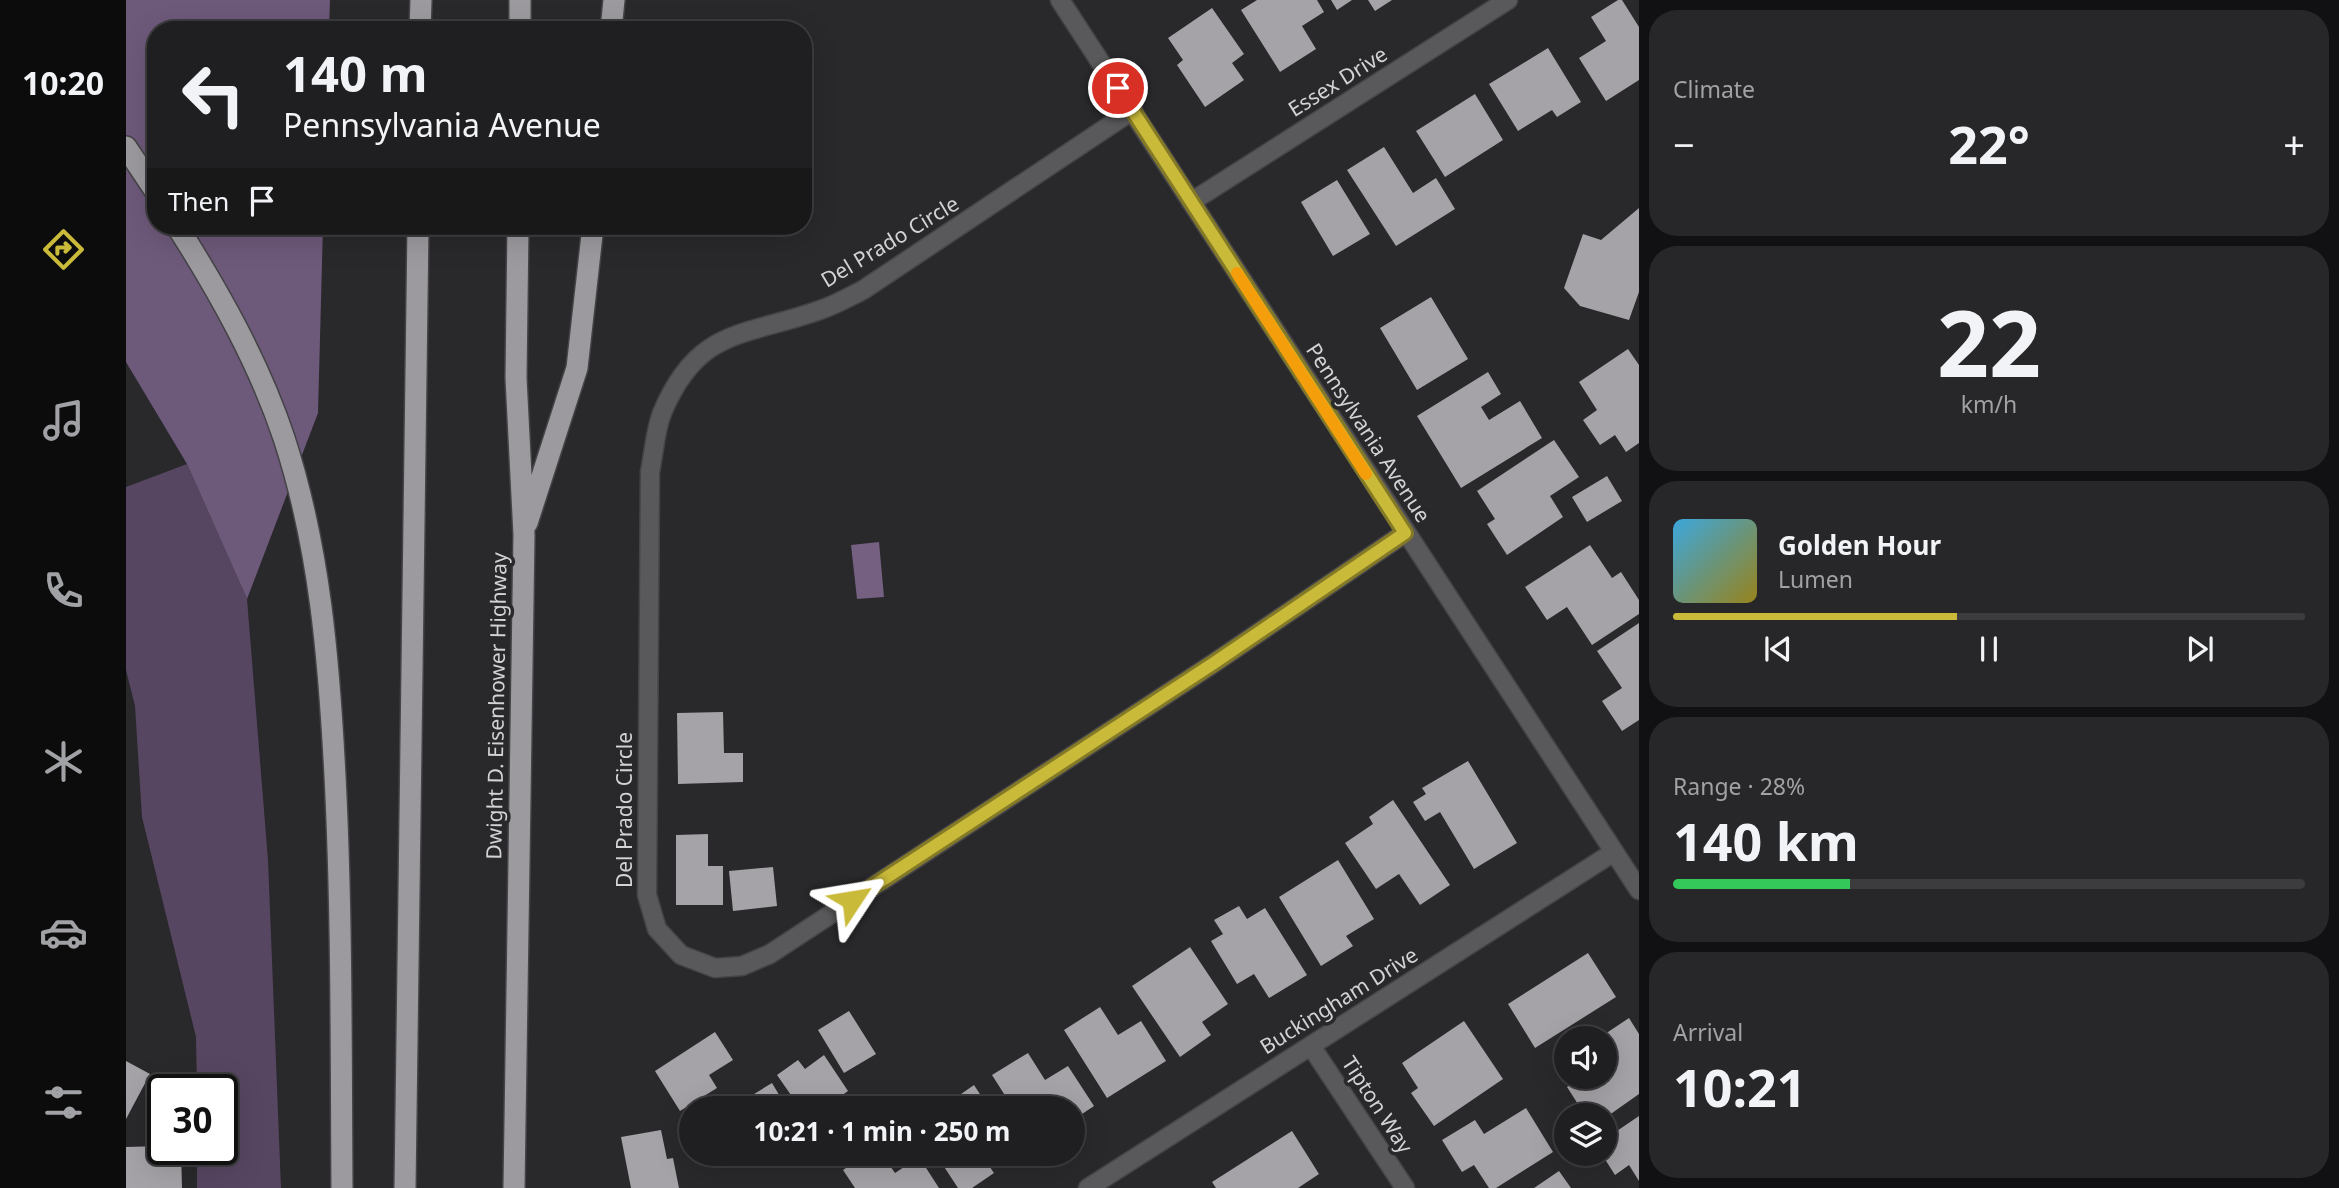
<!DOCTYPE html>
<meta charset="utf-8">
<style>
:root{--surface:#1f1e20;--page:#272729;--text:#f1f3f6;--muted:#a1a2a5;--line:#3c3c3e;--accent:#caba3a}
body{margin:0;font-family:"Noto Sans",sans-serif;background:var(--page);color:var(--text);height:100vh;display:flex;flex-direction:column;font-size:26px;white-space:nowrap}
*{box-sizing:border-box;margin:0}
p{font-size:23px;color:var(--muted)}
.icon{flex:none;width:38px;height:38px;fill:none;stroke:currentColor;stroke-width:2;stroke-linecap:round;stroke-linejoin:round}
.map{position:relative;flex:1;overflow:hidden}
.panel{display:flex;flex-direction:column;gap:10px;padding:10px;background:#111012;width:700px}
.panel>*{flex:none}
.banner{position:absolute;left:21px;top:21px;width:665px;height:214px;border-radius:28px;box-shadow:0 7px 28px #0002,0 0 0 2px var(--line);background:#1f1e20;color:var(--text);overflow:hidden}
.tools{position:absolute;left:1428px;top:1026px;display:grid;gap:14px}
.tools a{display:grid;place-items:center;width:63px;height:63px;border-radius:50%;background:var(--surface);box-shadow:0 7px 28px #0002,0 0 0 2px var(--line);font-size:35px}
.speed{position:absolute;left:21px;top:1074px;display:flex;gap:14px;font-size:35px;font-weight:700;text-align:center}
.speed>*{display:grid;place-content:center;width:91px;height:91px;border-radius:50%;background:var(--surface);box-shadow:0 7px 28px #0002,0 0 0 2px var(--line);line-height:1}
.speed .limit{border:4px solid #111;border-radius:10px;background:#fff;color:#111}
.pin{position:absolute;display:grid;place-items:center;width:60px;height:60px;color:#fff;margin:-30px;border:4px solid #fff;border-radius:50%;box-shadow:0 2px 7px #0007}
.me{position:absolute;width:77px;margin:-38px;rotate:57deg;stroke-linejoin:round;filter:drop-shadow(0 0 5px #0008)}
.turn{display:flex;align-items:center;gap:24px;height:147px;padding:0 21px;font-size:32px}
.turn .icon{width:91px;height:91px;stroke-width:2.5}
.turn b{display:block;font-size:49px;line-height:60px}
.then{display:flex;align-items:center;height:66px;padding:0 21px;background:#0003;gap:14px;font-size:26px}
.big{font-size:52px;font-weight:700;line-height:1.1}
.panel .tile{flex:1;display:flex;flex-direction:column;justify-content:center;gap:10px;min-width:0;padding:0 24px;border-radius:28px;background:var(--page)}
.panel .dial{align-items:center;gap:0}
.dial b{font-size:91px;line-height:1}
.song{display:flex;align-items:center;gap:21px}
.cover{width:84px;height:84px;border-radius:10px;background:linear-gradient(135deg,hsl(200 70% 55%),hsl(50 70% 35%))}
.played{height:7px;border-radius:4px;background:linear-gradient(90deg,var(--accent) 45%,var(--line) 45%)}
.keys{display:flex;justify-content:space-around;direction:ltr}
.heat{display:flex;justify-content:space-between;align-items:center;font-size:38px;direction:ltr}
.charge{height:10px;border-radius:5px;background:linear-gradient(90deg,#34c759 28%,var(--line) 0)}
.trip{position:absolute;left:553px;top:1096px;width:406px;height:70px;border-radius:35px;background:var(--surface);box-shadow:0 7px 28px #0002,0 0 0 2px var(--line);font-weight:700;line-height:70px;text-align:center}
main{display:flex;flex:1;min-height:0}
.dock{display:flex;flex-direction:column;width:126px;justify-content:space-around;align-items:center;background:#0c0c0d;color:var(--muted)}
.dock .icon{width:49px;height:49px}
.dock .selected{color:var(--accent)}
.dock b{font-size:32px;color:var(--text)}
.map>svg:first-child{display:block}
.green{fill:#574662}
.forest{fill:#6d597a}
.water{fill:#756082}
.building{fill:#a5a3a7}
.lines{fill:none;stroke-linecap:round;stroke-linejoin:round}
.minor-casing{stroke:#444346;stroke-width:21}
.tertiary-casing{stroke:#444346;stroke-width:21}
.motorway-casing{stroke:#444346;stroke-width:24}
.minor{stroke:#59585a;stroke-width:18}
.tertiary{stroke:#59585a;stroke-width:18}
.motorway{stroke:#9c9a9e;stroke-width:21}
.route-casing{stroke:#837926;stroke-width:18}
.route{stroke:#caba3a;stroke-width:12}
.slow{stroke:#f59e0b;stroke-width:12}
.labels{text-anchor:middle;stroke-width:7;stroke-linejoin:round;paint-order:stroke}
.street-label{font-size:21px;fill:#d3d2d4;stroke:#29282b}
</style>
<main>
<nav class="dock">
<b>10:20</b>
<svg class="icon selected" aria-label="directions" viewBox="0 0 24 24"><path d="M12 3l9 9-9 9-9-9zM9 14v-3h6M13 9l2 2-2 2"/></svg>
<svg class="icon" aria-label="music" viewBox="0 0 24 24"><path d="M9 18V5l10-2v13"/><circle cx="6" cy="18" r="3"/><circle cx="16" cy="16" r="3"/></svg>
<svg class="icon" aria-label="phone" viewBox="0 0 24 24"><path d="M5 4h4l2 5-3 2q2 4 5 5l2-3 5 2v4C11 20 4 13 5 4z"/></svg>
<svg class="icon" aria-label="climate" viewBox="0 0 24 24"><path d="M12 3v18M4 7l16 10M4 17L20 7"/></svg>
<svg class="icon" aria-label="car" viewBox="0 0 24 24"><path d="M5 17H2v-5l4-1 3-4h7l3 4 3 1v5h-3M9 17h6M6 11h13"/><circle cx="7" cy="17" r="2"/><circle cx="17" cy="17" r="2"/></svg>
<svg class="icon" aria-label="filters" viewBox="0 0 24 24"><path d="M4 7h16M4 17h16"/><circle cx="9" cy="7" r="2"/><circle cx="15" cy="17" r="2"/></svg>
</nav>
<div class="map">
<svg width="1513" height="1188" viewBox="0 0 1513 1188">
<rect width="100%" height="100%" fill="#29282b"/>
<path class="green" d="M61 464 121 599 142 860 155 1188H71V1150H96V1090H71L70 1037 16 817 9 706 0 670V487Z"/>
<path class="forest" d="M0 0H204L203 30H30V226H197L192 413 121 599 61 464 0 362Z"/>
<path class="water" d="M753 542 758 597 731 599 725 545Z"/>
<path class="building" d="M1131 0H1191L1198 12 1176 26 1190 49 1154 72 1115 10Z
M1205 0H1226L1211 10Z
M1242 0H1266L1249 11Z
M1492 0H1496L1513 27V80L1480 101 1453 58 1480 41 1465 17Z
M1086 8 1118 54 1106 63 1118 80 1079 107 1051 65 1057 60 1042 38Z
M1422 48 1455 102 1431 117 1426 110 1392 131 1363 84Z
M1349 94 1377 140 1319 177 1290 131Z
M1258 147 1287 193 1310 178 1329 209 1270 246 1221 170Z
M1211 180 1244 234 1207 256 1175 202Z
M1513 208V292L1503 320 1454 306 1438 288 1457 234 1475 240Z
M1305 297 1342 359 1291 390 1254 328Z
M1502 349 1513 365V443L1500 452 1489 435 1474 445 1457 420 1471 410 1453 382Z
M1362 372 1375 394 1355 407 1363 420 1394 401 1416 438 1335 488 1291 416Z
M1428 440 1453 477 1424 496 1437 517 1381 555 1361 524 1369 519 1351 491Z
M1481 476 1496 501 1461 522 1446 497Z
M1464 545 1486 578 1495 572 1513 600V614L1466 645 1441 607 1421 620 1399 587Z
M1513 623V720L1496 731 1476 701 1496 688 1471 651Z
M597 712 598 753H617V782L552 784 551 713Z
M1342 761 1391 843 1348 869 1314 812 1299 821 1287 802 1300 794 1296 788Z
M1267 800 1324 885 1294 905 1273 874 1250 889 1219 843 1247 824 1243 817Z
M582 834V866H597V905H550V835Z
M1212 860 1248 919 1220 936 1227 946 1195 966 1153 897Z
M647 867 651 906 607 911 603 871Z
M1113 906 1121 919 1139 908 1181 975 1143 998 1128 974 1111 984 1085 941 1097 934 1088 920Z
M1064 947 1102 1004 1076 1022 1085 1035 1054 1057 1006 986Z
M1462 953 1490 997 1409 1048 1382 1004Z
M974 1007 992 1035 1015 1021 1040 1061 981 1098 938 1030Z
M723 1011 750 1054 718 1073 692 1030Z
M1503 1018 1513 1034V1094L1479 1118V1115H1459L1441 1087 1457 1076H1479V1038H1473Z
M1338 1021 1377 1079 1308 1126 1285 1093 1292 1088 1276 1063Z
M589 1032 607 1060 583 1075 591 1088 554 1111 529 1071Z
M902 1053 919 1080 942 1066 968 1106 947 1120V1108H887L866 1075Z
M698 1055 722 1091 698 1108H674L651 1075 672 1060 679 1069Z
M0 1061 24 1074 0 1119Z
M646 1083 661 1108H605Z
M848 1085 863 1108H815Z
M588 1097 595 1108H573Z
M1400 1108 1427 1152 1370 1188H1363L1348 1165 1336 1172 1316 1140 1349 1120 1358 1134Z
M1513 1116V1181L1503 1165 1489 1175 1475 1153H1479V1139Z
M535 1130 541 1159 547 1158 553 1188H505L495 1137Z
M1166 1131 1193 1174 1172 1188H1090L1086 1182Z
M37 1146V1150H55L56 1188H0V1147Z
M581 1153H601L587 1163Z
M742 1153H755L769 1173 793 1157 813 1188H729L717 1170Z
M809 1153H869L859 1160 868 1173 846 1188H832Z
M1433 1171 1445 1188H1408Z"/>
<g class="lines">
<defs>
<path id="minor" d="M1007 110 737 290C723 297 709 305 694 310 618 337 572 327 536 413 529 431 528 453 524 472L521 895 531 929 555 955 589 968 616 966 644 954 1088 663 1279 533
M1065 202 1382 0
M1185 1046 1279 1188
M962 1188 1488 852"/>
<path id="tertiary" d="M934 0 1513 890"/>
<path id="motorway" d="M294 30 295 0
M394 30V0
M485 30 488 0
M0 147 30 192
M51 226C93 292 133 363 158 438 194 548 203 661 209 776 216 913 215 1050 216 1188
M401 523 451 368 467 226
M279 1188 292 226
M388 1188 398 535 390 378 392 226"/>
</defs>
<use href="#minor" class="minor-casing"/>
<use href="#tertiary" class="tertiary-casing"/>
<use href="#motorway" class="motorway-casing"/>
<use href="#minor" class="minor"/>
<use href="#tertiary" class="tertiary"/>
<use href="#motorway" class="motorway"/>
</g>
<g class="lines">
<defs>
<path id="route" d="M726 900 1088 663 1279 533 992 88"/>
</defs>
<use href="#route" class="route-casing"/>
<use href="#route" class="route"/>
<path class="slow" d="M1111 273 1240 474"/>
</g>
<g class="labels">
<g class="street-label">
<text transform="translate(1212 82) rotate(-32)" y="7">Essex Drive</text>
<text transform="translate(764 242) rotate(-31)" y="7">Del Prado Circle</text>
<text transform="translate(1242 433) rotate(57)" y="7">Pennsylvania Avenue</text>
<text transform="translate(371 706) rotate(-89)" y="7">Dwight D. Eisenhower Highway</text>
<text transform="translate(499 810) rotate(-90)" y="7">Del Prado Circle</text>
<text transform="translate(1213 1001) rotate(-32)" y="7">Buckingham Drive</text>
<text transform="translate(1251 1105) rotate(57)" y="7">Tipton Way</text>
</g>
</g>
</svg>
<div class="tools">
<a><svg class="icon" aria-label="sound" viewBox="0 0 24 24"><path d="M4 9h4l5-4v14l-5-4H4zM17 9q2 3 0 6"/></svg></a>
<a><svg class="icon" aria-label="layers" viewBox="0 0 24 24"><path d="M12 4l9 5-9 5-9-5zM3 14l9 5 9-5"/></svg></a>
</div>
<div class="speed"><div class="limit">30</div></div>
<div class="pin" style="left:992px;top:88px;background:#d93025"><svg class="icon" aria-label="arrive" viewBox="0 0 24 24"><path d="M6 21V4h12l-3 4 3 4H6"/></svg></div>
<svg class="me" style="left:726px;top:900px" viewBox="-20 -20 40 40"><path d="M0-17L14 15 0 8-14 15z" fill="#caba3a" stroke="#fff" stroke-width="4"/></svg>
<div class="trip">10:21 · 1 min · 250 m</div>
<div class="banner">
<div class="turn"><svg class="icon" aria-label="left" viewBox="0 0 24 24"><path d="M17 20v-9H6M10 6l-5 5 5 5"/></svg><div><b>140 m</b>Pennsylvania Avenue</div></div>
<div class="then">Then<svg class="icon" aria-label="arrive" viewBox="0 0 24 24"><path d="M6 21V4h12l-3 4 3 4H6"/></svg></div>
</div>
</div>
<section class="panel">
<div class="tile"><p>Climate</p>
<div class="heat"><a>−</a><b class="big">22°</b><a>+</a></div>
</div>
<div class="tile dial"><b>22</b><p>km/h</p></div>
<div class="tile">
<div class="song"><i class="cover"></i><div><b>Golden Hour</b><p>Lumen</p></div></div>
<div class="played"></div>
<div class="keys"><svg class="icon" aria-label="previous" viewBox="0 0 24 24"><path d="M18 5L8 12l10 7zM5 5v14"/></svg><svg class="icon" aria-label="pause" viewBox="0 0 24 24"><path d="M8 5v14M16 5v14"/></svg><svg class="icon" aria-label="next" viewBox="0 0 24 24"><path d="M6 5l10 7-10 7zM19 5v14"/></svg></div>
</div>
<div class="tile"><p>Range · 28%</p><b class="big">140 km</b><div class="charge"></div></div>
<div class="tile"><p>Arrival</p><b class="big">10:21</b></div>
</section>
</main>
